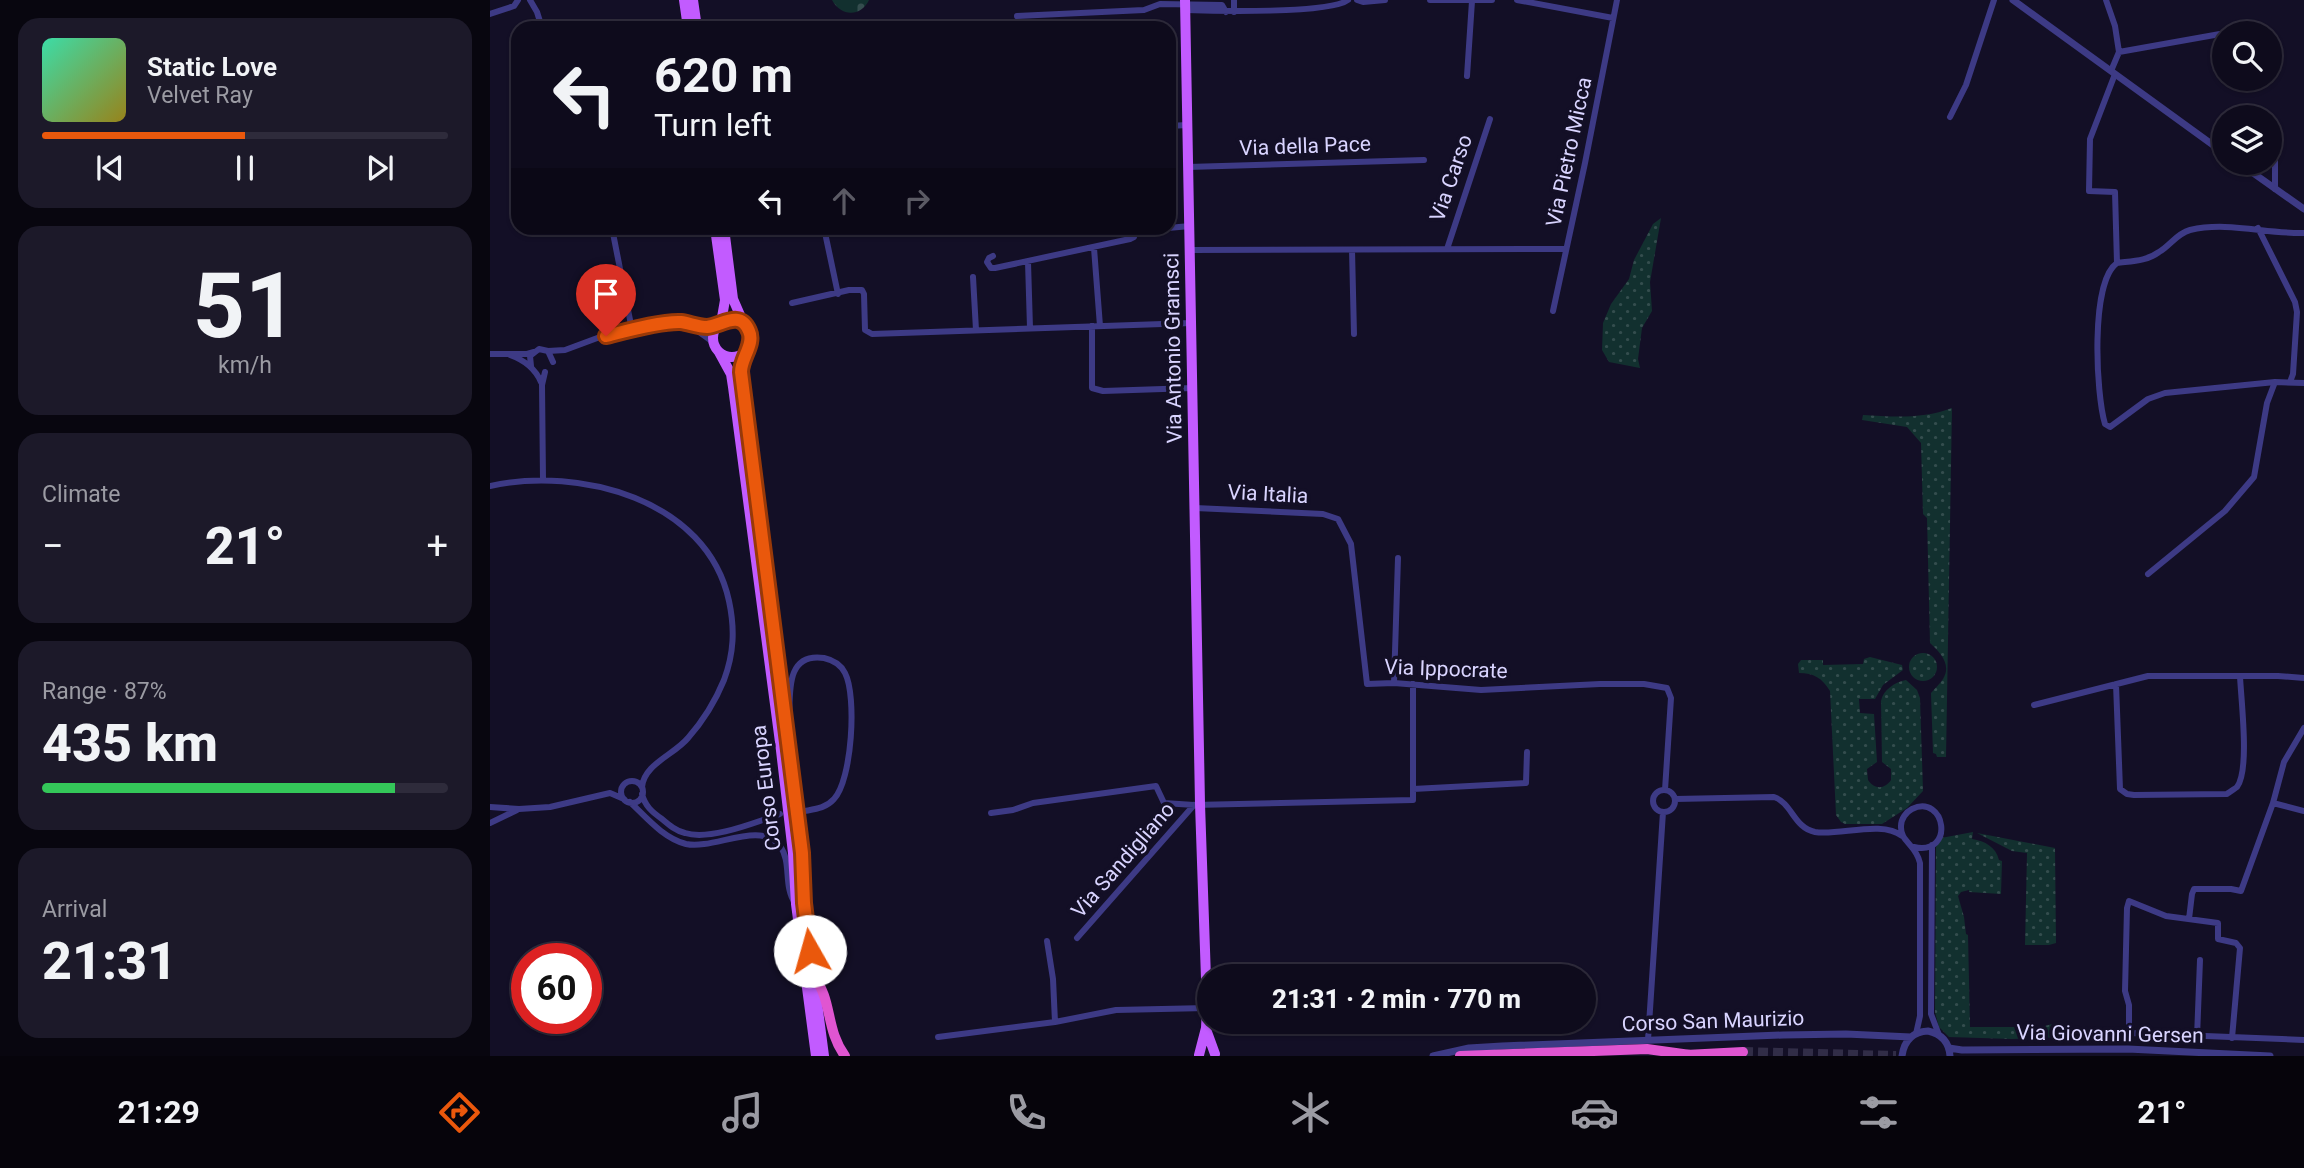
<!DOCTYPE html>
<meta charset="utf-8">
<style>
:root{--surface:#0e0b1c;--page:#1c1929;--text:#f1f3f6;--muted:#9b9ba3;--line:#2e2b3b;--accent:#ea580c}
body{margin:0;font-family:Roboto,sans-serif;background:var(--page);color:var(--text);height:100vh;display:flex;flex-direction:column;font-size:26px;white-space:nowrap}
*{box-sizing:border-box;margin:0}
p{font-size:23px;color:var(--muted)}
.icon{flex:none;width:38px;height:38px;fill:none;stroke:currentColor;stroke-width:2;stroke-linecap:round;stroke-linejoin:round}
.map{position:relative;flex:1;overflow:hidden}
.drawer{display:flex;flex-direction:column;gap:18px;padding:18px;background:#08060f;width:490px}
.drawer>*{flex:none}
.guide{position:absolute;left:21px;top:21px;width:665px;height:214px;border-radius:21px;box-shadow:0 2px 5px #0004,0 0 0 2px var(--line);background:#0e0b1c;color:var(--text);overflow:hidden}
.buttons{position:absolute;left:1722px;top:21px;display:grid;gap:14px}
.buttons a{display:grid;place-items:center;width:70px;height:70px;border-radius:50%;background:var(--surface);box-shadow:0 2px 5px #0004,0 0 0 2px var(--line);font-size:35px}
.speed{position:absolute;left:21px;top:943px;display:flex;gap:14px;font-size:35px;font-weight:700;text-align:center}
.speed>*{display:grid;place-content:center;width:91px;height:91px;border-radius:50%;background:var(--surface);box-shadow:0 2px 5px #0004,0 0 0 2px var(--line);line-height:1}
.speed .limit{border:10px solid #d22;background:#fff;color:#111}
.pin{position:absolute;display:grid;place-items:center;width:60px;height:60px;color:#fff;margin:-72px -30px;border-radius:50% 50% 50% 0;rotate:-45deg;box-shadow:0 0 7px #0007}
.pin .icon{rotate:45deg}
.me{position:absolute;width:77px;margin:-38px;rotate:353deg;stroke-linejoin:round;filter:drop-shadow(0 0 5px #0008)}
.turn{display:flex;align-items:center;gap:24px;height:147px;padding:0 28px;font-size:32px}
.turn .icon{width:91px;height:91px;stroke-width:2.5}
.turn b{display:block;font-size:49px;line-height:60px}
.lanes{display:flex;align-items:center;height:66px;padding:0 28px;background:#0003;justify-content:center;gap:35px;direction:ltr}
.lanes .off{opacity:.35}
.big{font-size:52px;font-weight:800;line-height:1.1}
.drawer .tile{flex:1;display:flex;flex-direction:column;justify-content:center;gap:10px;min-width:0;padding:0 24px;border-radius:21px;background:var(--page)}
.drawer .dial{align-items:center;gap:0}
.dial b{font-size:91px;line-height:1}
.song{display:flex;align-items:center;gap:21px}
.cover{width:84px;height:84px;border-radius:10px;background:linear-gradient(135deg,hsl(160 70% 55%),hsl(50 70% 35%))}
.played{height:7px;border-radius:4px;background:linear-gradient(90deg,var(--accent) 50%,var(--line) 50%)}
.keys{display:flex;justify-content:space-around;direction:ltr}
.heat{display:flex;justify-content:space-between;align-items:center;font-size:38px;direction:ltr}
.charge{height:10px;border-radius:5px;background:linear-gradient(90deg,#34c759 87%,var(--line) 0)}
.trip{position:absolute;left:707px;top:964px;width:399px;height:70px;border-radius:35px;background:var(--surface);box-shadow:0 2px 5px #0004,0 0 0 2px var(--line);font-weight:800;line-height:70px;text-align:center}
.menu{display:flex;height:112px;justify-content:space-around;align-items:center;background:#06040b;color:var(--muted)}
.menu .icon{width:49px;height:49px}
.menu .on{color:var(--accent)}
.menu b{font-size:32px;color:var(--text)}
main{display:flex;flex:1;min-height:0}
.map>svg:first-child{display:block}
.grass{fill:url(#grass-dots)}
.cemetery{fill:url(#cemetery-stones)}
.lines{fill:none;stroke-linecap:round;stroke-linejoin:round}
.trunk-tunnel{stroke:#312d47;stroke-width:10;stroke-dasharray:10 5;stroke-linecap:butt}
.minor{stroke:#3d3a85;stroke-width:6}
.tertiary{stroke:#3d3a85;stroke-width:7}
.primary{stroke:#c25bff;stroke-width:10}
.trunk{stroke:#e055d1;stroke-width:10}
.route-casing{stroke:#983908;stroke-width:18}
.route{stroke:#ea580c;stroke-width:12}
.labels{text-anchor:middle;stroke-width:7;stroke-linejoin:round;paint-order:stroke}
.street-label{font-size:21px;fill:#d9d4ff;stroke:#130f26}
</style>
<main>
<section class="drawer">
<div class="tile">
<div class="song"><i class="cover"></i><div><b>Static Love</b><p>Velvet Ray</p></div></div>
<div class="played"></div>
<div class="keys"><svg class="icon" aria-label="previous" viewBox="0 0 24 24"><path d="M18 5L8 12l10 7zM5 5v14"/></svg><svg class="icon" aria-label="pause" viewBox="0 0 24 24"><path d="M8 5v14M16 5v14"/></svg><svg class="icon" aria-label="next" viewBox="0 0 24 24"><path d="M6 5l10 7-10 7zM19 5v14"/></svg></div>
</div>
<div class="tile dial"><b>51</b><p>km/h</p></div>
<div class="tile"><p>Climate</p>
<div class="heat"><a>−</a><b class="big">21°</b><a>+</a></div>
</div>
<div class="tile"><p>Range · 87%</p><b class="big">435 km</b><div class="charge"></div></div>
<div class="tile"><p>Arrival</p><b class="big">21:31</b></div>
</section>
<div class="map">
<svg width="1814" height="1056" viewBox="0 0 1814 1056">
<defs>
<pattern id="grass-dots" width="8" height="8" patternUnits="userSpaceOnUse" patternTransform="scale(1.75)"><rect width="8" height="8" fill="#12302f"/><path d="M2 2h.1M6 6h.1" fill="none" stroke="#344d4e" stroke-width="1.8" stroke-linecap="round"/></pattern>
<pattern id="cemetery-stones" width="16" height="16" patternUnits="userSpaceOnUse" patternTransform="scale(1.75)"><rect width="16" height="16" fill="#12302f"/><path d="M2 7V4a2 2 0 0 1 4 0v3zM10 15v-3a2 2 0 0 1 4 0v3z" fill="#344d4e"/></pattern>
</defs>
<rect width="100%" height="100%" fill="#130f26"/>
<path class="grass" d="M1171 218 1160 282 1162 311 1152 328 1148 359 1150 368 1119 362 1112 350 1113 323 1121 304 1139 279 1144 260 1163 224Z
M1462 408 1456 757H1447L1446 754 1443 753 1441 693C1445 688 1450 684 1453 679 1462 665 1450 652 1440 643L1437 518 1433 514 1431 443 1417 427 1372 420 1373 415C1404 417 1433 419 1462 408Z
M1419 667a14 14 0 1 1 28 0a14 14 0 1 1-28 0Z
M1380 657 1412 665 1413 670 1393 685 1385 699H1369L1370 713 1384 714 1387 762 1377 769 1378 780C1385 790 1395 789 1401 780V769L1392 762 1391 701C1393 690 1405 682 1416 680L1427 690 1430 698 1433 791 1417 808 1392 824H1355L1351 822 1346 815 1340 691C1332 678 1324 673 1309 673L1308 664 1311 660H1333V665L1373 664 1374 659Z
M1483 832 1482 839C1495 841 1506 847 1509 860L1512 861 1511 894 1479 892V890L1471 892 1468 896 1474 917 1476 934 1478 935 1480 1027H1551L1566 1023 1573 1024V1037L1522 1039 1459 1037 1449 1027 1445 1012 1446 847 1451 838Z
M1487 833 1565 848 1566 943 1559 945H1535L1537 853 1522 851Z"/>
<path class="cemetery" d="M342 0H379C371 17 351 17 342 0Z"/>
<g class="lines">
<path class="trunk-tunnel" d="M1253 1052 1406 1056"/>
<path class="minor" d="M40 0 47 12 52 28
M744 0V12
M867 0 873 2 895 0
M940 0H1002
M1027 0 1123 18
M1616 0 1625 26 1629 52 1621 71
M696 10C723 11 840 14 858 0
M0 14 24 6 28 0
M527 16 654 10 670 4 732 5 736 12
M1629 52 1730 34
M1625 74 1600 139 1599 191 1625 192 1627 263C1600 282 1606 394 1615 424L1620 427 1658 399 1675 393 1785 382 1814 383
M977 76 982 1
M1460 117 1476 85 1504 0
M679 126 697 125
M1726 147 1734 127
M1785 153V189
M698 167 934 160
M122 228 142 330
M334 228 348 294
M1768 228 1805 302 1807 312 1803 374 1800 382
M604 248 610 326
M957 249 1000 119
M700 250 1076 249
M862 250 864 334
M503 256 499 258 497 262 501 268H505L640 239 644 237 645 231 700 226
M538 262 540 328
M1627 263C1642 261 1657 261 1669 252 1681 245 1686 234 1700 230 1738 221 1776 234 1814 233
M483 277 486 330
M302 303 359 290H372L374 294 375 330 382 334 702 323
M1063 311 1095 163 1127 0
M201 326 223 342
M602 326V388L613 391 703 388
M58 351 75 350 110 337 162 326 192 322 213 327 227 326
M0 354H37L44 352
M20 355C34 360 45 368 51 382
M41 366 40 356 49 349 58 351 63 362
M53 480 52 385 55 372
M0 486C89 466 217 499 239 601 245 629 244 653 234 680 225 702 213 721 198 738 184 755 154 764 152 787
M705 508 833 514 848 519 861 544 877 684 904 683 991 690 1110 684H1154L1177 688 1181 698 1175 790
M1658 574 1735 511 1764 477 1777 403 1785 382
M904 683 908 558
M1626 684 1630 789 1637 794 1644 795 1737 794C1738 793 1746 788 1747 787 1760 770 1751 700 1750 676
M1544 705 1658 676H1788L1814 678
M299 723C301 698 293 652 334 658 343 660 351 665 355 673 367 696 362 780 344 799 336 808 326 809 315 811
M131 792a11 11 0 1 1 22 0a11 11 0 1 1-22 0Z
M923 789 1036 783 1037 752
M1163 801a11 11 0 1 1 22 0a11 11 0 1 1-22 0Z
M152 794C155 806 162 812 172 819 179 825 186 831 195 833 220 841 266 822 290 814
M1185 799 1284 797C1302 803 1304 828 1325 832 1349 836 1392 820 1412 836
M140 802C156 817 173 838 196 844 224 850 270 820 290 846 302 862 293 886 305 903
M1783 803 1814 811
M0 807 29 809 60 807 120 793 134 799
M501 813 523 810 543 803 666 786 674 803 704 805 923 800V684
M0 823 27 810
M1442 845 1441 1014 1449 1035
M1424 847C1466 856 1455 793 1422 809 1416 812 1411 819 1411 826 1410 842 1426 844 1430 863V1016L1426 1034
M1699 919 1702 894 1704 889H1741L1751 891 1783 803 1794 762 1814 728
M587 938 704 805
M557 941 563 979 565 1022
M448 1037 565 1022 626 1010 717 1008
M1707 1037 1710 960
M1742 1038 1750 948 1746 943 1728 939V923L1676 916 1639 901 1637 908 1635 991 1639 1005V1033L1814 1040
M1158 1040 1173 812"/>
<path class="tertiary" d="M1523 0 1734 153
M1749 163 1814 209
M1459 1048 1472 1050 1638 1049 1780 1056
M943 1056 979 1048 1012 1046 1293 1035 1356 1034 1421 1037
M1412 1056C1414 1041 1422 1032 1438 1031 1452 1034 1459 1042 1460 1056"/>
<path class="primary" d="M194 0 198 28
M203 0 207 28
M695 0 710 804 717 1008 716 1028 709 1055
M225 228 235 300 231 323
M234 228 243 299 253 322
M223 338a19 19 0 1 1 38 0a19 19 0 1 1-38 0Z
M258 349 251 365V372L312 853 314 903 334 1056
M229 352 241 374 243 387 290 742 303 853 306 904 326 1056
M717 1032 725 1054"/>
<path class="trunk" d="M323 976C343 999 335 1029 355 1056
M1196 1055 1253 1052
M970 1056 1157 1049 1200 1055"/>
</g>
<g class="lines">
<defs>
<path id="route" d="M116 336C136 331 171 321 191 322 199 323 208 327 217 327 231 326 250 309 259 331 265 344 251 358 251 372L312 853 314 903 320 951"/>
</defs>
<use href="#route" class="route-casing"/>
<use href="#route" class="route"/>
</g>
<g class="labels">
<g class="street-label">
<text transform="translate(815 146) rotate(-2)" y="7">Via della Pace</text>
<text transform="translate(1079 152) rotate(-78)" y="7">Via Pietro Micca</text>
<text transform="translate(961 178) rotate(-71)" y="7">Via Carso</text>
<text transform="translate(683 348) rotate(-91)" y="7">Via Antonio Gramsci</text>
<text transform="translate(778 494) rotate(3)" y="7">Via Italia</text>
<text transform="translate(956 669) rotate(2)" y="7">Via Ippocrate</text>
<text transform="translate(276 788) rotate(-97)" y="7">Corso Europa</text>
<text transform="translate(633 860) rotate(-49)" y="7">Via Sandigliano</text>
<text transform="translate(1223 1021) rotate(-2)" y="7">Corso San Maurizio</text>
<text transform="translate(1620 1034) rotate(1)" y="7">Via Giovanni Gersen</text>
</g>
</g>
</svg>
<div class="buttons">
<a><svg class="icon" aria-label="search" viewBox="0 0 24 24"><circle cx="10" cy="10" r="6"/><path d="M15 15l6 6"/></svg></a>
<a><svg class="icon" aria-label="layers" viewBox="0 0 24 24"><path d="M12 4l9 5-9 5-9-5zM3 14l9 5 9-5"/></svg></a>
</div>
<div class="speed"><div class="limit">60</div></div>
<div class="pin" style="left:116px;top:336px;background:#d93025"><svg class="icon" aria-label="arrive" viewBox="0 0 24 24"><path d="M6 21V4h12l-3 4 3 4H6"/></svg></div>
<svg class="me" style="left:320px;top:951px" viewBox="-20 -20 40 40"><circle r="19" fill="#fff"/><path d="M0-13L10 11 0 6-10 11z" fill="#ea580c"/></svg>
<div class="trip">21:31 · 2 min · 770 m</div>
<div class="guide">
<div class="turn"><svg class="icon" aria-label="left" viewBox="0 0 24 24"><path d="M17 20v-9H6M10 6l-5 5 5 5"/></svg><div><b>620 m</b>Turn left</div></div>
<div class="lanes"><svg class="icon" aria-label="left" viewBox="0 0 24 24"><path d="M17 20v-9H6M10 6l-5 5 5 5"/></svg><svg class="icon off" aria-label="ahead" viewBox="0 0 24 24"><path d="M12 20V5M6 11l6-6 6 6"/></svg><svg class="icon off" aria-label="right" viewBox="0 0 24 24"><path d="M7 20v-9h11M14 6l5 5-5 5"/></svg></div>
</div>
</div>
</main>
<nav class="menu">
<b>21:29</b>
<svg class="icon on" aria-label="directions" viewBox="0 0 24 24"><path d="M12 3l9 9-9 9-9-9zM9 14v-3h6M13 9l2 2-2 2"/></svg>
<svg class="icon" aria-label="music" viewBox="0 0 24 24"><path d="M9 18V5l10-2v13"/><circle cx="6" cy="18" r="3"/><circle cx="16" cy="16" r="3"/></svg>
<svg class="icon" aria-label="phone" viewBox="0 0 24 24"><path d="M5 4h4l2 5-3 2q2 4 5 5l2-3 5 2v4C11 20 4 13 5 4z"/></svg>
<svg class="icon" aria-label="climate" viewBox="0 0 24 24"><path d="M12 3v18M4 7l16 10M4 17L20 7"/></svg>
<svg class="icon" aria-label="car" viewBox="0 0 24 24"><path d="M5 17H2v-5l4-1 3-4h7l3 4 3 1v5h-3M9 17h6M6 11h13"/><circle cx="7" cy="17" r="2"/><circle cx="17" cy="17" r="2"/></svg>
<svg class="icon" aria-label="filters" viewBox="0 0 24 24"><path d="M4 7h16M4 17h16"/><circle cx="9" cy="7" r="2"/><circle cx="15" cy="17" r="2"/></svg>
<b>21°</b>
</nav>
